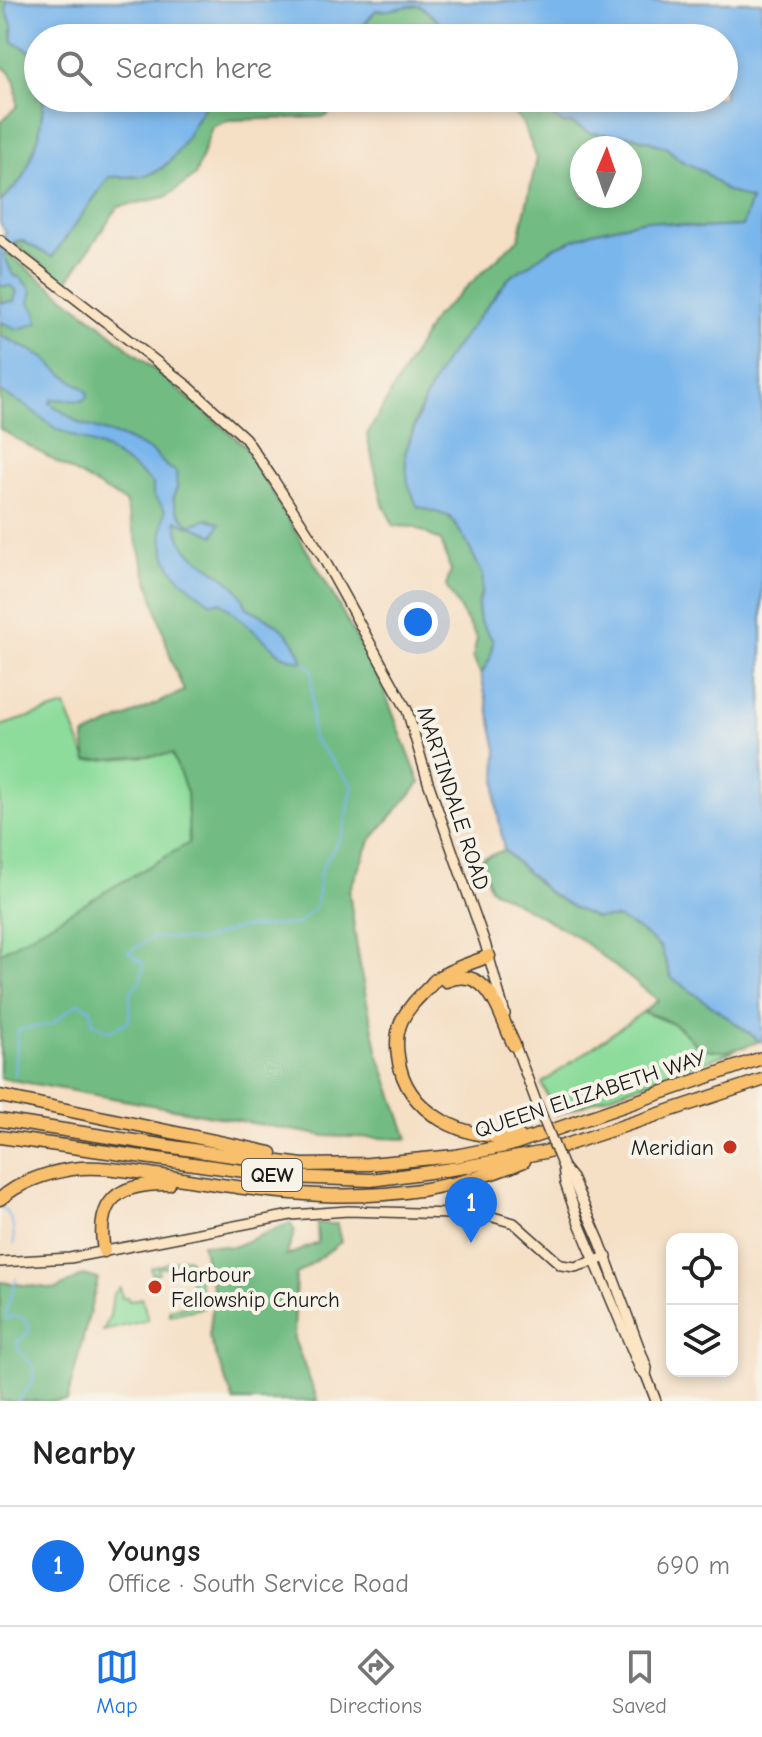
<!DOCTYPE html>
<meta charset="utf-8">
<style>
body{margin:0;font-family:"Comic Neue",sans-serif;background:#f6f6f6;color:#222}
.controls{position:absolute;right:24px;bottom:24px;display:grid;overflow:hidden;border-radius:16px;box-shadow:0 4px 12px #0003}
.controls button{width:72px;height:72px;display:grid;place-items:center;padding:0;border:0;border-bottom:2px solid #e0e0e0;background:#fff;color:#222;font:40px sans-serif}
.compass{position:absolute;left:570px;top:136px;width:72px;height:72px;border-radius:50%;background:#fff;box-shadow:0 4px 12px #0003;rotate:2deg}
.you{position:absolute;left:418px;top:622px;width:28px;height:28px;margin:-20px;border:6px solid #fff;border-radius:50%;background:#1a73e8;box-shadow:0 0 0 12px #1a73e833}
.badge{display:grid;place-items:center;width:52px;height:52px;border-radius:50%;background:#1a73e8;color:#fff;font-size:26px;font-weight:700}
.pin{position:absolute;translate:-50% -66px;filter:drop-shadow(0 2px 4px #0008)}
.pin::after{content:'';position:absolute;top:42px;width:28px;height:24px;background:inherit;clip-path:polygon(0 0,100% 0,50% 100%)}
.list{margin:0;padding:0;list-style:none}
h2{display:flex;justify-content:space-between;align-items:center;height:104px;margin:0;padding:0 32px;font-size:34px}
h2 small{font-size:26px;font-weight:400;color:#767676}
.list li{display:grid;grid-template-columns:52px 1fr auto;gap:24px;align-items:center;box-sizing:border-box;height:120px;padding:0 32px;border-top:2px solid #e0e0e0}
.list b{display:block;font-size:30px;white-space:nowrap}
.list p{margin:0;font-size:26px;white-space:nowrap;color:#767676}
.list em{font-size:26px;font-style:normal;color:#767676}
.icon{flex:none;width:44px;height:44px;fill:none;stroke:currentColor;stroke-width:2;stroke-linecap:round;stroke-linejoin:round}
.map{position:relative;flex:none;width:762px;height:1401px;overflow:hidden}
.search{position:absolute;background:#fff;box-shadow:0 4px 12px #0003;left:24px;right:24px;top:24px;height:88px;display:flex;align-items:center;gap:20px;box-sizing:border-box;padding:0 28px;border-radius:44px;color:#767676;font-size:30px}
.sheet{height:224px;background:#fff}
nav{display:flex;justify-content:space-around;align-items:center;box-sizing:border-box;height:112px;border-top:2px solid #e0e0e0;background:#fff;font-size:22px;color:#767676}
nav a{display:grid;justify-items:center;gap:4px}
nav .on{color:#1a73e8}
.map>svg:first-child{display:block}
.green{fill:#8ddc9b;stroke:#547c5c;stroke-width:2}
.forest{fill:#72bc83;stroke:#476c50;stroke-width:2;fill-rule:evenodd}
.water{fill:#79b6ec;stroke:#4a6984;stroke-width:2}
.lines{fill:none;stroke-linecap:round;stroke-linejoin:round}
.stream{stroke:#79b6ec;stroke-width:2}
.secondary-casing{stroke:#3d3935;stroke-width:12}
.highway-casing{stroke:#3d3935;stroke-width:15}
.secondary{stroke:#fce5c4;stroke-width:9}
.highway{stroke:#f8bf6c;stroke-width:12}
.secondary-bridge-casing{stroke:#3d3935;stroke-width:12;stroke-linecap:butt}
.secondary-bridge{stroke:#fce5c4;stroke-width:9}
.poi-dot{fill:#c8321e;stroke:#f7f3e8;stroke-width:3}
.labels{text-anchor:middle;stroke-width:8;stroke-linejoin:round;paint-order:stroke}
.shield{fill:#f7f3e8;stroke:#5e5c59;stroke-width:2}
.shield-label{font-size:20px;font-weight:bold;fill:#1c1c1c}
.street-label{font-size:22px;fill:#1c1c1c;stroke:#f7f3e8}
.poi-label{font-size:22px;fill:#1c1c1c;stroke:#f7f3e8;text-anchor:end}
</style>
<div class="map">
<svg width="762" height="1401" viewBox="0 0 762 1401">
<rect width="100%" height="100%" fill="#f7f3e8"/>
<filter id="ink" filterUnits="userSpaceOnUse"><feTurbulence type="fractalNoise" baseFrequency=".0125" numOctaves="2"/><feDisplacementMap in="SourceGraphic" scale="16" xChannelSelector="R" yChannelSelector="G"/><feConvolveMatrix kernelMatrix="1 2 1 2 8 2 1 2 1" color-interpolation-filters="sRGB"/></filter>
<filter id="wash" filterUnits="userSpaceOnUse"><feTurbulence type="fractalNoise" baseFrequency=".006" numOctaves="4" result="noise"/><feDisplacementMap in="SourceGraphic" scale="32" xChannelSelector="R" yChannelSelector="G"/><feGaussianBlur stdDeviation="1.8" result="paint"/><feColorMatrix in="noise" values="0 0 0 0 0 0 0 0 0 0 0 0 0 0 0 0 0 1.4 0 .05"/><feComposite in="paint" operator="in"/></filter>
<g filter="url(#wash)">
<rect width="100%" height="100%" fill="#f5dfc5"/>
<g class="green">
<polygon points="65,706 87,761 172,753 187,792 189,844 0,953 0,726"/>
<polygon points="643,1012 673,1024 689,1035 695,1044 708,1049 734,1051 555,1115 542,1083"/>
<polygon points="184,1258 189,1259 197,1273 205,1307 170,1315 169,1310 196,1303 186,1264 158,1268 159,1273 152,1274 151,1268"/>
<polygon points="120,1288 122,1298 127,1297 129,1301 142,1298 148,1320 103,1331 110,1316 113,1294"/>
</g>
<g class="forest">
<path d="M0,0H7L6,10L12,24L13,42L38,55V98H44L39,136L24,177L0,203V123L17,106C17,89 17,74 0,65Z"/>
<path d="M420,5L458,38H436L427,30L417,27L397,38H353L376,10C391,12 405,5 420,5Z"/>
<path d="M210,98H340L327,116L323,117L229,120L212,127L195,176L166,197L118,207L66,283L14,243L21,240L52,257L109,177C121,176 136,178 148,175C180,166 191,122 210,98Z"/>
<path d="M498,98H525L590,133L632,136L666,147L680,160L703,171L725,190L751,200L742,226L700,228L646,220L593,232L554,248L509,278L448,357L418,414L405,454L444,513C456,520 479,561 483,576C485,584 482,593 479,600C475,616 485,628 493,640L490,659L481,675L473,657L477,638L446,586L451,571L441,541L414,527L394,526L383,504L367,435L434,318L519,238L537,158L522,122ZM582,148H630V196H582Z"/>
<polygon points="0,248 96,321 243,444 323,577 381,683 420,783 370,841 349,891 359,964 378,1053 408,1139 325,1136 0,1078 0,953 189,843 187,792 172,754 87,761 84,736 184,691 172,662 125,502 0,429"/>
<path d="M504,850L546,891L574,908L596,918H618L641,931L661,948L672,977L760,1041C740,1049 718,1057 697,1045C689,1039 683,1029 673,1024C664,1018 653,1015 643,1012L658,1000L576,936L490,888L481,859Z"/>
<polygon points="290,1223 295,1231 286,1256 318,1243 317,1224 337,1224 341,1242 296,1275 294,1339 318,1401 234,1401 209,1337 214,1294 202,1244 233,1247"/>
<polygon points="84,1275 98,1279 67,1401 0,1401 0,1282 56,1289"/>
</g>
<g class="water">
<path d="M7,0L762,2V1042L671,977L661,948L641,931L618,918H596L574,908L547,891L504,850L496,802L497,749L481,675L490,659L493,641L480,621L478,605L482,592L483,575L467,543L451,517L417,506L408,483L405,454L424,401L444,362L509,278L554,248L593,232L646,220L700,228L742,226L751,200L725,190L703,171L680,160L666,147L632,136L590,133L572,123L564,124L525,98H724V38H458L420,5C405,5 391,12 376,10L353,38H38V55L13,42L12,24L6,10Z"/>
<path d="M44,98H210C191,122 180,166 147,175C136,178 121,176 109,177L52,257L21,240L16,241L4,255L13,275L21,278L32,291L29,303L36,312L38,323L18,329L0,322V303L14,301L17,291L11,286H0V242L6,232L0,223V203L24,177L39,136Z"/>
<path d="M0,335L44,357L56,369L87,391L88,397L82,401L52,399L50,403L79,423L122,437L153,452L166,466L176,472L177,488L173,497C175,510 181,517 191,525L208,519L220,523L214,536C202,529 189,527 176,520C179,569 237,567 246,607C273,620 295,633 303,662L283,656L221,602L211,603C172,575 155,560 165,510L153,495V484L137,470L105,449L56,429L25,405L0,392Z"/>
</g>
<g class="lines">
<g class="stream">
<polyline points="15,1074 18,1030 52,1024 78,1003 91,1009 93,1023 109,1031 129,1021 130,994 140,980 144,964 128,952 154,937 199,941 239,928 298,924 316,906 321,869 343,833 353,786 312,737 312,669 303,662"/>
<path d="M0,1206C14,1216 14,1228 14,1244"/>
<path d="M16,1279C14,1292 4,1309 6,1319L13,1316L21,1317L30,1327L26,1335L18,1341V1349L33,1366V1382L17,1401"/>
</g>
</g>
</g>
<g filter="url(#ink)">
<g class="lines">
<defs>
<g id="secondary">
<polyline points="0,240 188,386 245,438 275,482 320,552 407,710 428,782 485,943 505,1014"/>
<polyline points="513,1040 537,1104"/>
<polyline points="563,1167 565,1183 579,1223 640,1369 646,1375 656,1401"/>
<polyline points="563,1167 572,1178 600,1242 647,1368 646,1375"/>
<polyline points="0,1262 70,1258 291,1215 348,1211 486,1215 514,1223 561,1265 575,1267 607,1257"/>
</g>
<g id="highway">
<path d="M489,956C472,963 453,968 438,978C431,983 435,981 429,987C419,997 409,1006 402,1020C397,1031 396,1044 398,1056C404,1114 467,1142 519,1136"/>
<path d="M446,981C489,963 499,1015 514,1045"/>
<polyline points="0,1096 271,1153"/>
<polyline points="0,1120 218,1154 303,1165 369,1164 455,1156 510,1145 762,1058"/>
<polyline points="0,1137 287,1177 371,1180 459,1168 545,1152 762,1080"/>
<path d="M0,1199C20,1182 46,1173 72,1169C102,1165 134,1172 163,1176C216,1184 268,1193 321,1195C388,1198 462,1188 524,1161"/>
<path d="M104,1251C95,1199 119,1183 169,1184"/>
</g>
</defs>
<use href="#secondary" class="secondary-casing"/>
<use href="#highway" class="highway-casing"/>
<use href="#secondary" class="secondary"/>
<use href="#highway" class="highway"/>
<defs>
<polyline id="secondary-bridge" points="537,1104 563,1167"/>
</defs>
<use href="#secondary-bridge" class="secondary-bridge-casing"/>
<use href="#secondary-bridge" class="secondary-bridge"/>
</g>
</g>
<g class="poi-dot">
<circle cx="730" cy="1147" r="8"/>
<circle cx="155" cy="1287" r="8"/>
</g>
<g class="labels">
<rect class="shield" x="242" y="1159" width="60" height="32" rx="6"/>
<g class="shield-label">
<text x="272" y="1182">QEW</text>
</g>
<g class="street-label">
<text transform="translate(454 798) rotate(72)" y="8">MARTINDALE ROAD</text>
<text transform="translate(590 1093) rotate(-18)" y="8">QUEEN ELIZABETH WAY</text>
</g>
<g class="poi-label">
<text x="714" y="1155">Meridian</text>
<text x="171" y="1282" text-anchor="start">Harbour<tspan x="171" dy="25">Fellowship Church</tspan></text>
</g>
</g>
</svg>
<div class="controls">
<button><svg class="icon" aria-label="locate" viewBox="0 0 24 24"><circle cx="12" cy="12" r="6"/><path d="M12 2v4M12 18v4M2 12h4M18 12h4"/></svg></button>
<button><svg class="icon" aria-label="layers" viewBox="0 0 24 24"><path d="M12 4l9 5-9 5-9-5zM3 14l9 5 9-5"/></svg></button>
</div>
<svg class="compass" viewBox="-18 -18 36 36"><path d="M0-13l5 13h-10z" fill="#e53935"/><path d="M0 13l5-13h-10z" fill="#767676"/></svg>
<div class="you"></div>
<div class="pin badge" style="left:471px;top:1243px">1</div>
<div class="search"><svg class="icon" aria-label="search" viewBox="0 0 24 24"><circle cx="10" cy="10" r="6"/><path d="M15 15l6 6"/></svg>Search here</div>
</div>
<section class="sheet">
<h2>Nearby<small></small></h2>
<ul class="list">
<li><span class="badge">1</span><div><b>Youngs</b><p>Office · South Service Road</p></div><em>690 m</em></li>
</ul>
</section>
<nav>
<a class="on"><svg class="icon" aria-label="map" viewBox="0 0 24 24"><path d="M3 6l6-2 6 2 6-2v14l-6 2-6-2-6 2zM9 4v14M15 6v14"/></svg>Map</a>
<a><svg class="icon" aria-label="directions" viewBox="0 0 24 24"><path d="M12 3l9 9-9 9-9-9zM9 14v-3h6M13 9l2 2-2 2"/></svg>Directions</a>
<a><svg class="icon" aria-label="saved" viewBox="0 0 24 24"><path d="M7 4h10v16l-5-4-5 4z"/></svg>Saved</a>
</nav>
